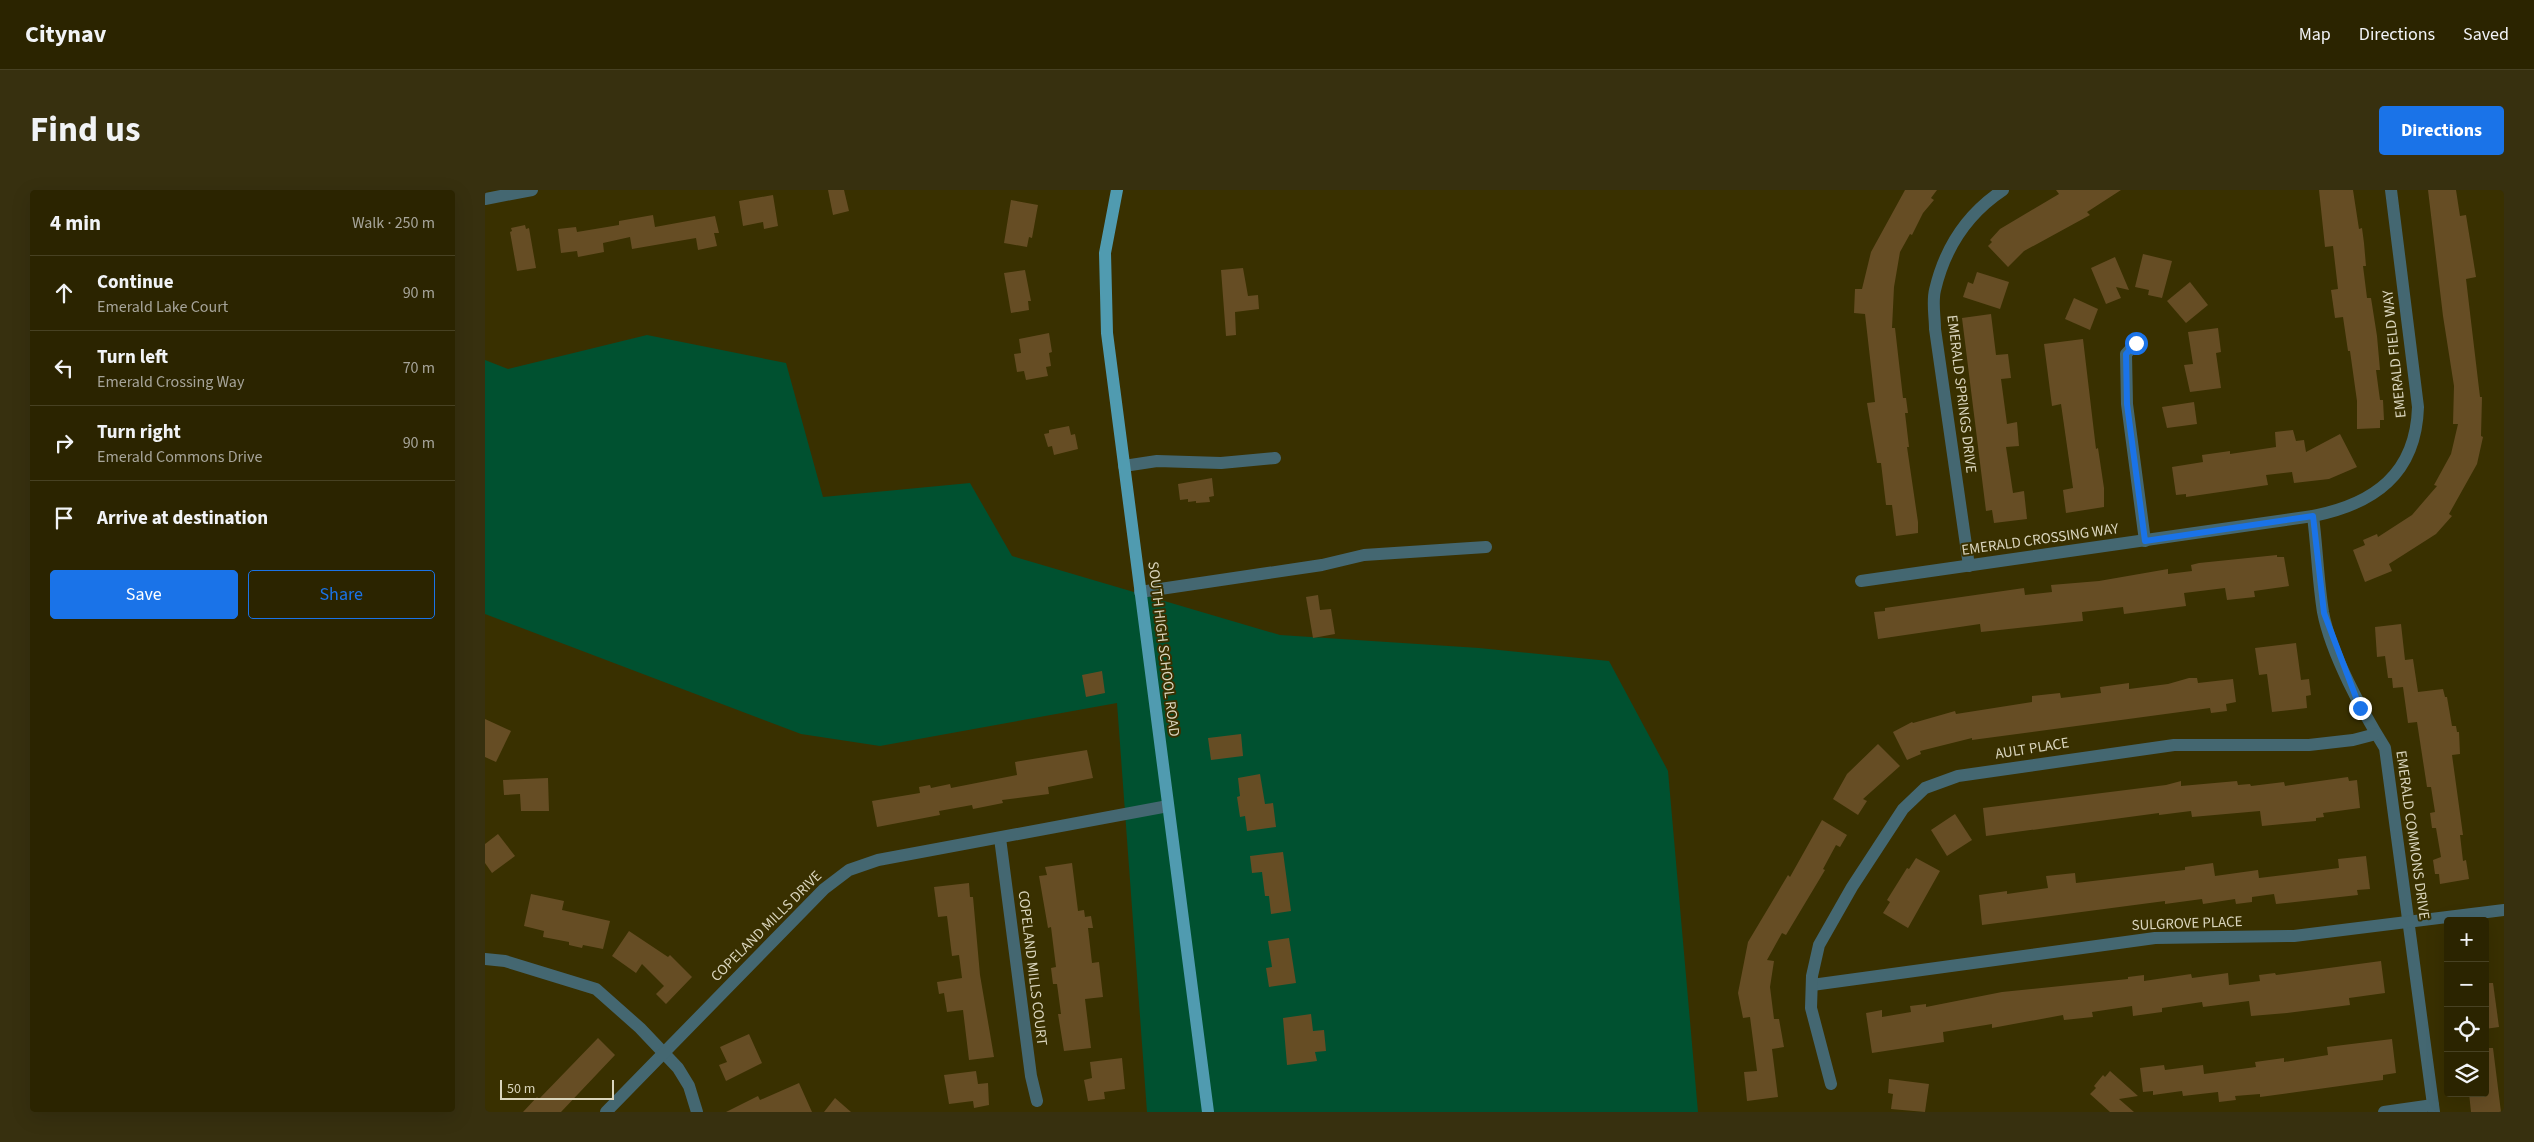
<!DOCTYPE html>
<meta charset="utf-8">
<style>
body{margin:0;font-family:"Source Sans 3",sans-serif;background:#37300f;color:#f1f3f6}
.controls{position:absolute;right:15px;bottom:15px;display:grid;overflow:hidden;border-radius:5px;box-shadow:0 5px 20px #0002}
.controls button{width:45px;height:45px;display:grid;place-items:center;padding:0;border:0;border-bottom:1px solid #474122;background:#2b2400;color:#f1f3f6;font:25px sans-serif}
.scale{position:absolute;left:15px;bottom:12px;width:114px;box-sizing:border-box;padding-left:5px;border:2px solid #dad5bd;border-top:0;font-size:14px;line-height:18px;white-space:nowrap;color:#dad5bd;-webkit-text-stroke:4px #393000;paint-order:stroke}
.stop{position:absolute;width:15px;height:15px;margin:-11px;border:4px solid #1a73e8;border-radius:50%;background:#fff}
.stop.end{background:#1a73e8;border-color:#fff;box-shadow:0 1px 5px #0008}
.list{margin:0;padding:0;list-style:none}
h2{display:flex;justify-content:space-between;align-items:center;height:65px;margin:0;padding:0 20px;font-size:21px}
h2 small{font-size:16px;font-weight:400;color:#a6a499}
.list li{display:grid;grid-template-columns:32px 1fr auto;gap:15px;align-items:center;box-sizing:border-box;height:75px;padding:0 20px;border-top:1px solid #474122}
.list b{display:block;font-size:19px;white-space:nowrap}
.list p{margin:0;font-size:16px;white-space:nowrap;color:#a6a499}
.list em{font-size:16px;font-style:normal;color:#a6a499}
.actions{display:flex;gap:10px;padding:15px 20px}
.actions a{flex:1;padding:11px 0;border:1px solid #1a73e8;border-radius:5px;text-align:center;font-size:18px;color:#1a73e8}
.actions .main{background:#1a73e8;color:#fff}
.icon{flex:none;width:28px;height:28px;fill:none;stroke:currentColor;stroke-width:2;stroke-linecap:round;stroke-linejoin:round}
.map{position:relative;flex:none;width:2019px;height:922px;overflow:hidden;border-radius:5px}
header{display:flex;align-items:center;gap:30px;box-sizing:border-box;height:70px;padding:0 25px;background:#2b2400;border-bottom:1px solid #474122}
header strong{font-size:24px}
nav{display:flex;gap:28px;margin-inline-start:auto;font-size:18px}
.intro{display:flex;align-items:center;justify-content:space-between;box-sizing:border-box;height:120px;padding:0 30px}
h1{margin:0;font-size:35px}
.button{padding:12px 22px;border-radius:5px;background:#1a73e8;color:#fff;font-size:18px;font-weight:700}
main{display:flex;gap:30px;padding:0 30px}
aside{flex:1;background:#2b2400;border-radius:5px;box-shadow:0 5px 20px #0002}
.map>svg:first-child{display:block}
.green{fill:#005130}
.building{fill:#664d24}
.lines{fill:none;stroke-linecap:round;stroke-linejoin:round}
.minor{stroke:#446771;stroke-width:12}
.major{stroke:#509bb0;stroke-width:12}
.route{stroke:#1a73e8;stroke-width:6}
.labels{text-anchor:middle;stroke-width:4;stroke-linejoin:round;paint-order:stroke}
.street-label{font-size:15px;fill:#dad5bd;stroke:#393000}
</style>
<header>
<strong>Citynav</strong>
<nav><a>Map</a><a>Directions</a><a>Saved</a></nav>
</header>
<div class="intro"><h1>Find us</h1><a class="button">Directions</a></div>
<main>
<aside>
<h2>4 min<small>Walk · 250 m</small></h2>
<ul class="list">
<li><svg class="icon" aria-label="ahead" viewBox="0 0 24 24"><path d="M12 20V5M6 11l6-6 6 6"/></svg><div><b>Continue</b><p>Emerald Lake Court</p></div><em>90 m</em></li>
<li><svg class="icon" aria-label="left" viewBox="0 0 24 24"><path d="M17 20v-9H6M10 6l-5 5 5 5"/></svg><div><b>Turn left</b><p>Emerald Crossing Way</p></div><em>70 m</em></li>
<li><svg class="icon" aria-label="right" viewBox="0 0 24 24"><path d="M7 20v-9h11M14 6l5 5-5 5"/></svg><div><b>Turn right</b><p>Emerald Commons Drive</p></div><em>90 m</em></li>
<li><svg class="icon" aria-label="arrive" viewBox="0 0 24 24"><path d="M6 21V4h12l-3 4 3 4H6"/></svg><div><b>Arrive at destination</b></div></li>
</ul>
<div class="actions"><a class="main">Save</a><a>Share</a></div>
</aside>
<div class="map">
<svg width="2019" height="922" viewBox="0 0 2019 922">
<rect width="100%" height="100%" fill="#393000"/>
<polygon class="green" points="162,145 301,173 338,307 485,293 527,366 795,445 994,458 1124,471 1183,581 1213,922 662,922 632,513 395,556 316,544 0,424 0,170 23,179"/>
<g class="building">
<polygon points="343,0 359,0 364,21 348,25"/>
<polygon points="1420,0 1452,0 1446,8 1449,10 1438,23 1427,45 1425,44 1415,62 1409,97 1407,138 1410,138 1418,208 1421,208 1423,223 1420,223 1424,257 1422,257 1433,332 1433,343 1411,346 1407,315 1401,315 1396,273 1392,273 1382,213 1390,212 1380,124 1369,123 1370,99 1377,99 1386,62"/>
<polygon points="1571,0 1636,0 1602,22 1605,25 1539,61 1523,77 1503,56 1507,52 1505,50 1515,39 1574,4"/>
<polygon points="1834,0 1868,0 1874,39 1877,38 1879,53 1881,76 1878,76 1882,108 1886,108 1892,146 1895,180 1891,180 1895,210 1898,210 1899,230 1895,230 1895,238 1872,239 1872,211 1865,161 1863,161 1858,127 1850,128 1846,100 1853,99 1848,56 1840,57"/>
<polygon points="1943,0 1971,0 1975,26 1981,25 1991,87 1981,89 1995,207 1997,207 1996,246 1998,247 1992,274 1964,324 1967,326 1951,344 1904,374 1907,381 1880,392 1868,360 1880,355 1878,350 1892,344 1893,347 1927,325 1952,296 1949,295 1966,264 1973,234 1968,234 1969,196 1958,126"/>
<polygon points="288,5 293,36 279,39 278,32 258,36 254,11"/>
<polygon points="526,10 553,15 547,48 544,47 542,57 519,53"/>
<polygon points="168,25 170,37 230,26 234,43 229,43 232,56 213,60 211,48 147,59 145,47 118,53 119,62 93,67 92,61 76,63 73,39 91,37 92,42 134,35 134,31"/>
<polygon points="40,35 41,39 44,38 51,78 32,81 25,42 27,41 26,38"/>
<polygon points="1658,64 1687,71 1677,108 1663,105 1664,100 1650,97"/>
<polygon points="1630,67 1644,100 1631,97 1636,108 1621,114 1606,78"/>
<polygon points="758,78 763,106 773,105 774,119 750,122 751,145 741,146 736,80"/>
<polygon points="540,80 546,111 543,111 544,120 526,123 519,83"/>
<polygon points="1492,82 1524,92 1515,119 1478,107 1483,92 1488,94"/>
<polygon points="1705,92 1723,115 1701,133 1682,111"/>
<polygon points="1589,108 1613,119 1605,140 1580,129"/>
<polygon points="1506,124 1511,165 1523,164 1526,188 1516,189 1522,234 1532,232 1534,256 1521,257 1528,303 1539,301 1542,329 1509,333 1507,320 1501,321 1477,128"/>
<polygon points="1733,138 1736,162 1731,163 1736,198 1705,202 1699,175 1708,174 1703,142"/>
<polygon points="564,143 567,162 564,163 566,176 561,177 563,186 541,190 539,181 532,182 529,164 536,163 534,149"/>
<polygon points="1598,149 1611,259 1613,258 1619,298 1619,317 1581,323 1578,300 1588,298 1576,214 1567,216 1559,154"/>
<polygon points="1709,212 1712,234 1682,238 1677,217"/>
<polygon points="584,236 586,245 590,244 593,259 569,265 567,256 563,257 559,244 564,243 564,240"/>
<polygon points="1808,240 1811,251 1819,250 1821,262 1855,244 1872,277 1844,289 1809,293 1807,282 1781,285 1783,295 1701,307 1701,304 1691,305 1687,277 1718,272 1717,265 1745,261 1745,264 1791,257 1790,242"/>
<polygon points="727,288 729,306 724,307 725,312 711,313 711,311 703,312 703,309 695,310 693,294"/>
<polygon points="1792,365 1792,367 1799,367 1804,396 1769,401 1770,407 1742,410 1740,398 1699,403 1701,416 1639,424 1638,417 1597,422 1598,431 1496,442 1495,434 1393,449 1389,422 1400,421 1400,418 1539,398 1540,405 1567,402 1566,395 1614,391 1683,379 1683,384 1707,381 1706,375 1714,373"/>
<polygon points="833,405 835,420 846,419 850,444 828,448 821,407"/>
<polygon points="1916,434 1920,470 1928,469 1933,502 1958,499 1960,507 1962,507 1967,536 1971,536 1972,542 1974,542 1975,564 1967,565 1978,645 1975,645 1978,671 1981,670 1984,689 1955,694 1954,684 1950,684 1948,670 1956,667 1951,638 1947,638 1945,623 1950,622 1946,597 1942,597 1932,532 1923,533 1918,497 1908,498 1907,488 1903,488 1900,466 1892,467 1890,437"/>
<polygon points="1811,453 1816,490 1824,489 1826,505 1821,506 1822,518 1787,522 1782,484 1774,485 1770,458"/>
<polygon points="617,481 620,503 601,507 597,485"/>
<polygon points="1704,488 1712,488 1713,493 1748,489 1751,512 1741,514 1742,521 1726,523 1725,518 1487,550 1487,548 1435,561 1436,564 1422,570 1408,542 1427,532 1428,533 1470,521 1471,524 1547,512 1547,506 1575,503 1576,508 1616,503 1615,497 1644,493 1644,499 1683,494"/>
<polygon points="0,529 26,541 11,572 0,567"/>
<polygon points="756,544 758,566 726,570 723,548"/>
<polygon points="1393,554 1415,576 1378,609 1382,611 1373,625 1348,609 1362,584"/>
<polygon points="602,560 608,588 563,597 564,604 517,610 518,613 488,619 487,615 454,621 455,625 392,637 387,611 435,603 434,597 445,595 446,598 465,594 466,598 532,585 530,572"/>
<polygon points="775,584 780,614 788,613 791,637 762,641 760,626 755,627 752,607 755,606 753,588"/>
<polygon points="1863,587 1864,591 1872,590 1875,618 1838,623 1839,627 1831,628 1831,631 1777,636 1775,621 1707,627 1706,621 1674,625 1674,623 1501,646 1498,618 1681,595 1696,591 1696,596 1752,591 1753,595 1765,594 1766,596 1799,592 1800,596"/>
<polygon points="63,588 64,621 36,621 35,604 19,605 18,590"/>
<polygon points="1470,624 1487,650 1462,666 1446,640"/>
<polygon points="1337,630 1362,645 1355,657 1351,655 1338,679 1340,680 1301,745 1297,743 1282,770 1289,771 1285,797 1289,829 1294,829 1299,857 1287,859 1293,907 1262,911 1259,882 1272,881 1265,827 1258,828 1253,803 1263,752 1303,685 1305,687"/>
<polygon points="13,644 30,666 7,683 0,673 0,654"/>
<polygon points="798,662 806,721 786,724 784,706 780,706 777,682 767,683 765,666"/>
<polygon points="1881,666 1885,699 1872,700 1873,705 1791,714 1789,704 1767,707 1767,712 1751,714 1750,709 1718,714 1717,709 1680,714 1680,711 1497,735 1494,705 1522,701 1522,704 1563,698 1561,686 1590,683 1591,693 1700,680 1700,677 1728,673 1730,686 1773,680 1774,688 1854,678 1853,669"/>
<polygon points="1431,668 1455,681 1423,738 1398,723 1405,712 1402,710 1422,678 1424,679"/>
<polygon points="587,673 593,721 599,720 600,727 606,726 608,738 603,738 607,773 614,772 618,807 600,809 606,858 579,861 573,824 576,824 572,794 568,794 566,778 571,777 566,737 563,738 554,686 562,685 560,677"/>
<polygon points="484,693 485,707 488,707 495,785 509,867 484,870 478,820 462,822 459,803 454,804 452,792 477,788 474,765 467,766 462,726 453,727 449,697"/>
<polygon points="46,704 79,711 77,720 125,731 118,759 98,755 97,758 84,755 84,752 58,747 59,741 39,736"/>
<polygon points="144,741 183,767 185,765 207,787 181,814 171,804 179,796 157,774 151,783 127,766"/>
<polygon points="804,748 811,793 784,797 781,778 787,777 783,751"/>
<polygon points="1896,771 1900,803 1864,808 1865,815 1802,823 1766,826 1764,811 1718,817 1717,812 1677,818 1677,822 1648,826 1647,816 1607,822 1608,827 1579,830 1578,825 1507,838 1507,834 1458,842 1459,852 1387,863 1381,823 1397,820 1397,827 1426,822 1425,816 1441,814 1441,817 1517,802 1643,789 1643,787 1659,785 1659,791 1706,784 1707,788 1743,783 1744,795 1775,791 1774,785 1790,783 1791,785"/>
<polygon points="2000,793 2008,793 2014,837 2000,839"/>
<polygon points="826,824 828,841 839,840 841,861 830,862 832,871 802,875 798,828"/>
<polygon points="264,844 277,873 241,891 234,875 242,872 235,857"/>
<polygon points="113,848 130,865 76,922 38,922 52,907 54,909"/>
<polygon points="1907,849 1911,883 1898,885 1898,890 1775,907 1775,904 1750,906 1751,910 1734,912 1733,902 1698,906 1697,901 1668,905 1668,901 1658,902 1655,878 1679,875 1680,880 1718,875 1719,884 1771,877 1770,872 1799,868 1799,872 1843,865 1842,857"/>
<polygon points="2000,858 2008,858 2016,922 1986,922 1984,903 2000,903"/>
<polygon points="637,868 640,899 619,902 620,909 603,911 599,890 607,888 605,872"/>
<polygon points="491,881 493,894 503,893 504,915 489,918 488,911 464,914 459,885"/>
<polygon points="1625,881 1653,906 1634,909 1649,922 1625,922 1605,904 1611,898 1609,896 1618,885 1620,887"/>
<polygon points="1404,889 1444,894 1440,922 1406,919 1408,904 1403,903"/>
<polygon points="314,893 327,922 241,922 273,906 275,910"/>
<polygon points="350,908 366,922 339,922"/>
</g>
<g class="lines">
<g class="minor">
<polyline points="0,9 47,0"/>
<polyline points="1651,153 1641,164 1642,214 1660,351"/>
<polyline points="639,276 672,271 736,273 790,268"/>
<path d="M1828,326C1832,358 1833,390 1838,422C1846,464 1877,521 1900,558L1949,922"/>
<path d="M1484,376L1450,139C1450,127 1447,112 1450,100C1460,57 1482,24 1518,0"/>
<path d="M1376,391L1828,326C1889,314 1931,284 1933,217L1906,0"/>
<polyline points="655,402 837,375 879,365 1001,357"/>
<polyline points="515,648 546,886 552,911"/>
<polyline points="0,769 20,771 111,799 155,838 193,878 204,896 212,922"/>
<polyline points="1327,795 1670,748 1809,746 2019,720"/>
<polyline points="1346,894 1326,818 1327,786 1334,755 1367,697 1418,619 1440,598 1473,586 1689,555 1824,555 1868,550 1891,544"/>
<polyline points="121,922 339,699 364,680 393,670 683,616"/>
<polyline points="1899,922 1948,915"/>
</g>
<polyline class="major" points="632,0 620,63 622,143 723,922"/>
</g>
<g class="lines">
<polyline class="route" points="1651,153 1641,164 1642,214 1660,351 1828,326 1839,423 1875,518"/>
</g>
<g class="labels">
<g class="street-label">
<text transform="translate(1909 164) rotate(-96)" y="5">EMERALD FIELD WAY</text>
<text transform="translate(1477 204) rotate(83)" y="5">EMERALD SPRINGS DRIVE</text>
<text transform="translate(1555 349) rotate(-8)" y="5">EMERALD CROSSING WAY</text>
<text transform="translate(679 459) rotate(83)" y="5">SOUTH HIGH SCHOOL ROAD</text>
<text transform="translate(1547 558) rotate(-9)" y="5">AULT PLACE</text>
<text transform="translate(1928 645) rotate(82)" y="5">EMERALD COMMONS DRIVE</text>
<text transform="translate(1702 733) rotate(-2)" y="5">SULGROVE PLACE</text>
<text transform="translate(281 736) rotate(-45)" y="5">COPELAND MILLS DRIVE</text>
<text transform="translate(548 778) rotate(83)" y="5">COPELAND MILLS COURT</text>
</g>
</g>
</svg>
<div class="controls">
<button>+</button>
<button>−</button>
<button><svg class="icon" aria-label="locate" viewBox="0 0 24 24"><circle cx="12" cy="12" r="6"/><path d="M12 2v4M12 18v4M2 12h4M18 12h4"/></svg></button>
<button><svg class="icon" aria-label="layers" viewBox="0 0 24 24"><path d="M12 4l9 5-9 5-9-5zM3 14l9 5 9-5"/></svg></button>
</div>
<div class="scale">50 m</div>
<div class="stop" style="left:1651px;top:153px"></div>
<div class="stop end" style="left:1875px;top:518px"></div>
</div>
</main>
